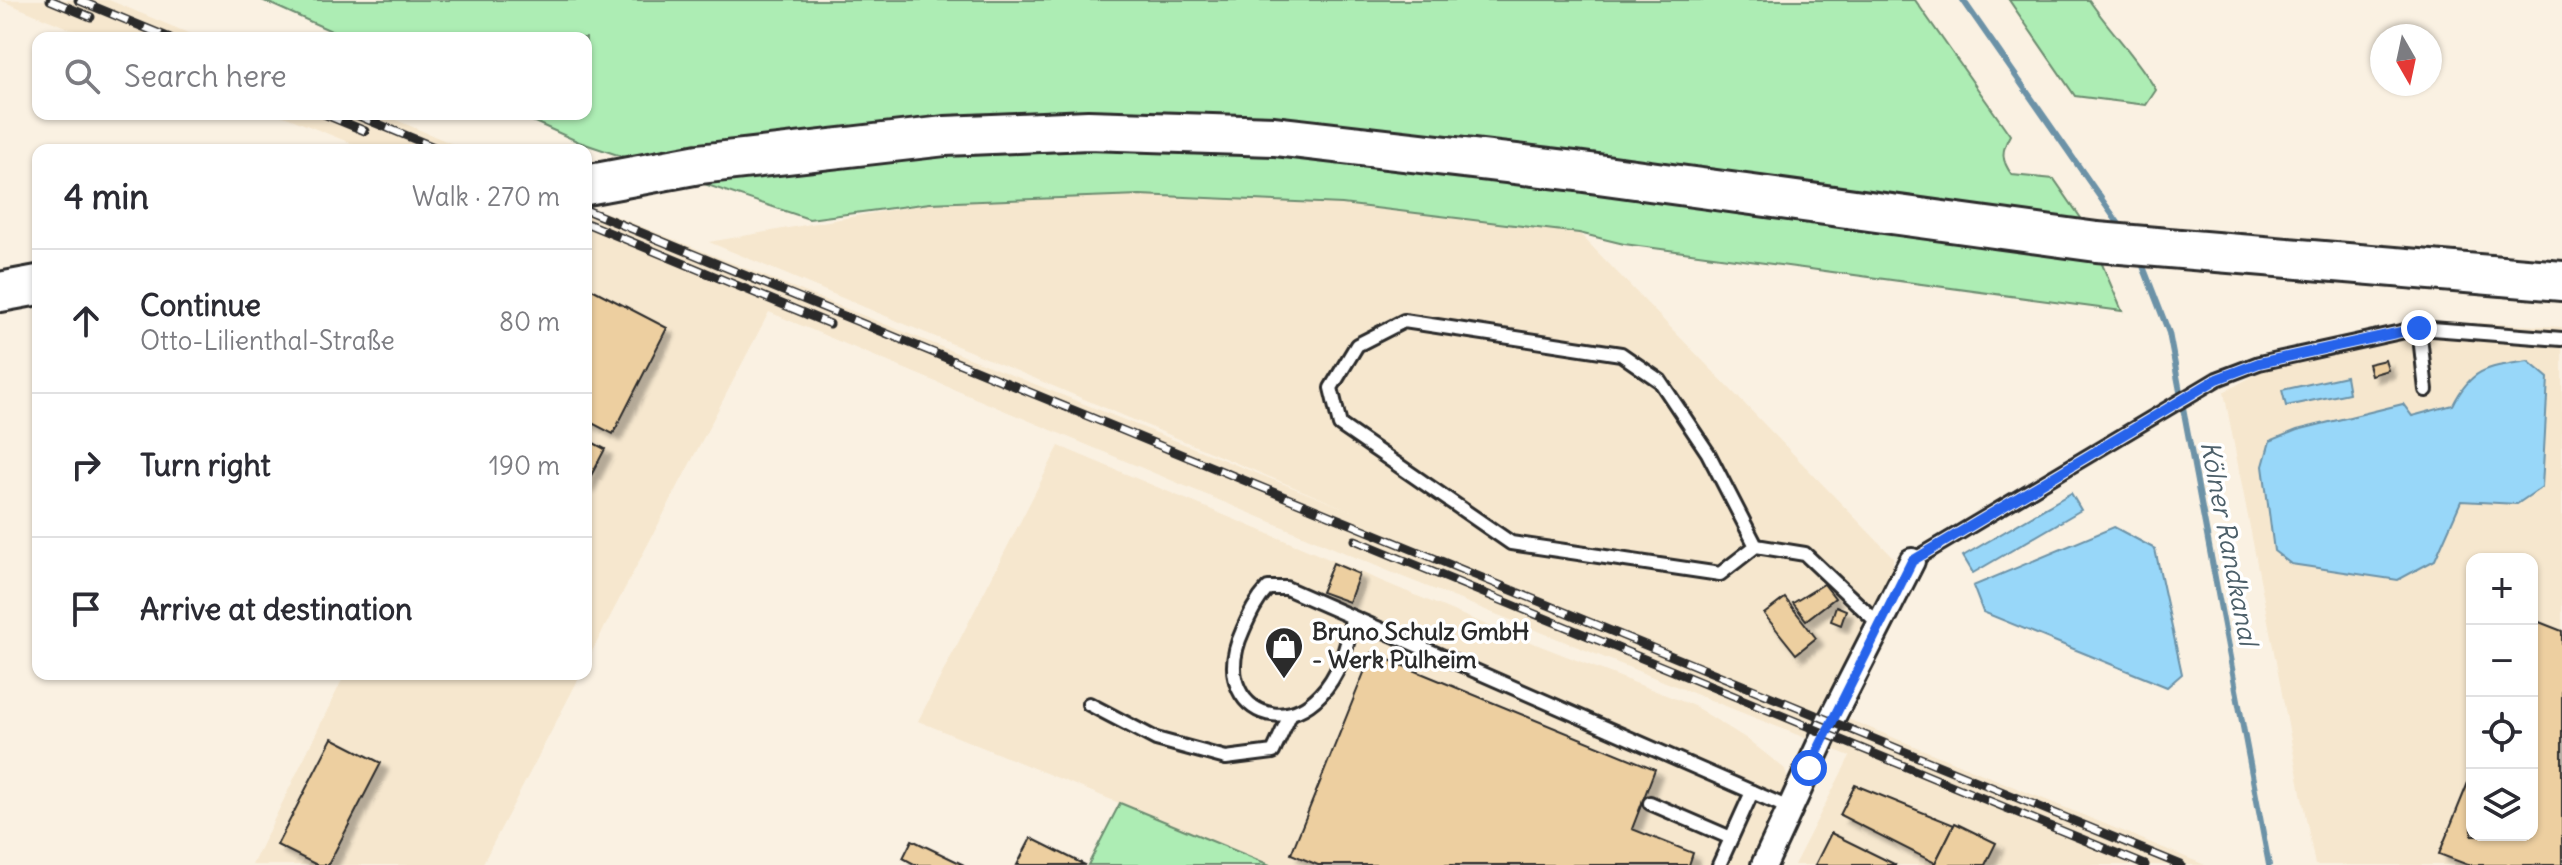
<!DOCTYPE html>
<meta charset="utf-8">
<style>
body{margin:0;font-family:Delius,sans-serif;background:#f7f7f7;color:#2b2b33}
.controls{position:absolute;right:24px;bottom:24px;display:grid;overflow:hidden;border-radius:16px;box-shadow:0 2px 6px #0004}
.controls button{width:72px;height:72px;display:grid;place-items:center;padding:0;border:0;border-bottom:2px solid #e1e1e2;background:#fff;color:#2b2b33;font:40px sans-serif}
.compass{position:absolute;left:2370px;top:24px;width:72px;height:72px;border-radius:50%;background:#fff;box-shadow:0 2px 6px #0004;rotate:171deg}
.stop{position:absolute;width:24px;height:24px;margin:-18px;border:6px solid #2563eb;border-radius:50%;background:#fff}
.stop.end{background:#2563eb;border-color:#fff;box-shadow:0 2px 8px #0008}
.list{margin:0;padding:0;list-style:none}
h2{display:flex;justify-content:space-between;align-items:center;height:104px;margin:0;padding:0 32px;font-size:34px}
h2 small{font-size:26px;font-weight:400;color:#7c7c81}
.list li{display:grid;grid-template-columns:52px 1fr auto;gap:24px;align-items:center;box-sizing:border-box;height:144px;padding:0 32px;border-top:2px solid #e1e1e2}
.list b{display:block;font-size:30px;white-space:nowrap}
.list p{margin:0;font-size:26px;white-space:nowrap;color:#7c7c81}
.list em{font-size:26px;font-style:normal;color:#7c7c81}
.icon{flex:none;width:44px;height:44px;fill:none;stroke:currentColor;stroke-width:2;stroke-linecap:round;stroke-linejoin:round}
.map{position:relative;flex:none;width:2562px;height:865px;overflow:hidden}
.search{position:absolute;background:#fff;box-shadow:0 2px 6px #0004;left:32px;top:32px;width:560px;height:88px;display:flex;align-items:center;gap:20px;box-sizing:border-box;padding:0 28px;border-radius:16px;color:#7c7c81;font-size:30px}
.panel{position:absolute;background:#fff;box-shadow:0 2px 6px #0004;left:32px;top:144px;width:560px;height:536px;border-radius:16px}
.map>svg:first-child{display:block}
.built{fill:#f6e7ce;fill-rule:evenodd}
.green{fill:#adedb4;stroke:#6c8c70;stroke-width:2}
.water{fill:#98d7f9;stroke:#6c92a7;stroke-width:2}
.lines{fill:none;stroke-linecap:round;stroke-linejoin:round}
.stream{stroke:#6c92a7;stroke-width:6}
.building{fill:#edcfa0;stroke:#2b2b2b;stroke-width:2;filter:url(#shadow)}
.lane-casing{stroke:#2b2b2b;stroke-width:18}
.street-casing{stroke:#2b2b2b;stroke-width:30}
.primary-casing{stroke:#2b2b2b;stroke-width:44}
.lane{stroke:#fff;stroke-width:12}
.street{stroke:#fff;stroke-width:24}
.primary{stroke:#fff;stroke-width:38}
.rail-casing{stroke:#2b2b2b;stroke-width:9}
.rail{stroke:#fff;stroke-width:6;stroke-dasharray:18;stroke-linecap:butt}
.route{stroke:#2563eb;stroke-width:10}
.labels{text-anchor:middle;stroke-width:7;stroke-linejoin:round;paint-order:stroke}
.poi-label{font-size:24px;font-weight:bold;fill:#2b2b2b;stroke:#fff;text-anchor:start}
.water-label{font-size:26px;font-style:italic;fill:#4c5f69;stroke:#fff}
</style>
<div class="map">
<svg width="2562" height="865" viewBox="0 0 2562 865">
<defs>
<filter id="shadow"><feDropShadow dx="7" dy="7" stdDeviation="2" flood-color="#0004"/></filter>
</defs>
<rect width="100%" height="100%" fill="#faf1e2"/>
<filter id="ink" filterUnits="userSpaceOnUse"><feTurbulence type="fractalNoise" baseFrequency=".0125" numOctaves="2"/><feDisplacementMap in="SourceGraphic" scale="16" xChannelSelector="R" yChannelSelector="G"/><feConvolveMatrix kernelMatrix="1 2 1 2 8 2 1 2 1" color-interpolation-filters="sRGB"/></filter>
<g filter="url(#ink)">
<g class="built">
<polygon points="0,0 109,0 200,38 92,38"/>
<polygon points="279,114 382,114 467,150 368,150"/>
<polygon points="1140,195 1342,204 1579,233 1893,557 1892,588 1826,710 2205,865 1794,865 1850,756 1398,575 769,312 586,663 586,214 605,212 1351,511 709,242 930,203"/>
<path d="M2479,323L2562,327V865H2315L2224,392L2262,371ZM2472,559H2532V835H2472Z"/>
<polygon points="1059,446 1484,624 1694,706 1747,739 1785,769 1788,781 1750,865 1271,865 918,721"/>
<polygon points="345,674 581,674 482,865 252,865"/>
</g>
<g class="green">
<path d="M262,0H1915L2010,135C2001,151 2001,160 2012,175L2054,179L2085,224L2122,311L1624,244L1579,233L1342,204L1140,195L930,203L809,219L579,142L517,114H586V38H347Z"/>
<path d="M2009,0H2089C2111,32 2137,57 2156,90L2146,105L2075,96Z"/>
<polygon points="1120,803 1270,865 1088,865"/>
</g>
<g class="water">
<path d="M2528,361L2548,378L2542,487L2517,504L2461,501L2435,560L2398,580L2291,564L2274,551L2263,466L2270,441L2297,430L2403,404L2412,416L2453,405C2472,367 2489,367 2528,361Z"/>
<polygon points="2346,376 2349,393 2286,406 2282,390"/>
<polygon points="2071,493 2081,510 1973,573 1963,556"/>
<polygon points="2114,527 2155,549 2182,674 2167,687 1983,612 1973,586"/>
</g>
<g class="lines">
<g class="stream">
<polyline points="1963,0 2123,230"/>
<polyline points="2141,261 2169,333 2269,865"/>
</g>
</g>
<g class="building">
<polygon points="586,286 667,328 613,434 586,420"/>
<polygon points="2385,360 2388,370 2371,375 2368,364"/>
<polygon points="586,439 605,449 586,485"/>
<polygon points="1333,563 1359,574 1349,602 1321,592"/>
<polygon points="1824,584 1835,598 1806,620 1793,603"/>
<polygon points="1785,598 1816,638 1796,654 1764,614"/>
<polygon points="1836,606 1846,610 1841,625 1831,621"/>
<polygon points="2534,620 2562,631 2562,865 2468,865 2439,854 2472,773 2472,835 2532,835"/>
<polygon points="1372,653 1655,769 1632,829 1693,853 1689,865 1318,865 1291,854"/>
<polygon points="332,738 381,763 328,865 317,865 277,845"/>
<polygon points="1855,785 1954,825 1935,863 1840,815"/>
<polygon points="1955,823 1996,843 1985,865 1934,865"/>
<polygon points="1831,833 1896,865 1815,865"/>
<polygon points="1031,838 1085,865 1017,865"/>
<polygon points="912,840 964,865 916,865 903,858"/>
</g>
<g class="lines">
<defs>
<g id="lane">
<polyline points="2419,328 2426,390"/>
<polyline points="1756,546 1720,574 1511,543 1340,425 1331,388 1357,345 1404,321 1621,354 1660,381 1708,453 1756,546 1805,554 1879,624"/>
<polyline points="1912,561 2217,379 2259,363 2419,328 2562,339"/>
<path d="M1352,618C1332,763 1199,726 1243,630C1250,614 1256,601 1268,588H1286L1791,809"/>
<polyline points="1089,704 1156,739 1226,758 1273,752 1290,715"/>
<polyline points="1650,803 1731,838"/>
<polyline points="1719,865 1752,792"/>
</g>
<polyline id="street" points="1764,865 1830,722 1912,561"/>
<g id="primary">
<polyline points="586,185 699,164 945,136 1088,130 1274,136 1576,171 2097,242 2562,281"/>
<polyline points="0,292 38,285"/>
</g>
</defs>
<use href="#lane" class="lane-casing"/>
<use href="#street" class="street-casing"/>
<use href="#primary" class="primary-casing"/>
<use href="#lane" class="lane"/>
<use href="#street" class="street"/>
<use href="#primary" class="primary"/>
<defs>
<g id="rail">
<polyline points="50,0 91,17"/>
<polyline points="78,0 170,38"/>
<polyline points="324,114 365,131"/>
<polyline points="354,114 441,150"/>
<polyline points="586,210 2181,865"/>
<polyline points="586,223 830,324"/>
<polyline points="1355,540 2145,865"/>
</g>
</defs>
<use href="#rail" class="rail-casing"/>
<use href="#rail" class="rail"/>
</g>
</g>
<g class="lines" filter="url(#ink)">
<polyline class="route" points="1809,768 1912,561 2217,379 2259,363 2419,328"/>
</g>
<defs>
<symbol id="shop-pin" viewBox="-11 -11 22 30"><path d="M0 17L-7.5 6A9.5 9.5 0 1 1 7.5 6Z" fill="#2b2b2b" stroke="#fff"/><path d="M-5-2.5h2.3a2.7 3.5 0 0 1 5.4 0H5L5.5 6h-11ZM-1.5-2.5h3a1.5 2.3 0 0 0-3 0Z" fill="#fff"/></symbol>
</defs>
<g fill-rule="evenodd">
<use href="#shop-pin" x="1262" y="624" width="44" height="60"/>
</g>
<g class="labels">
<g class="poi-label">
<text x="1312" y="640">Bruno Schulz GmbH<tspan x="1312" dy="28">- Werk Pulheim</tspan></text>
</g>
<g class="water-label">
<text transform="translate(2229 543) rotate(79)" y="9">Kölner Randkanal</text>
</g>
</g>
</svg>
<div class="controls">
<button>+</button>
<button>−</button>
<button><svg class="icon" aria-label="locate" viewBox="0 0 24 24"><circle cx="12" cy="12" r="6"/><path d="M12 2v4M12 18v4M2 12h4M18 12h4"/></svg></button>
<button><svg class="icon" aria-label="layers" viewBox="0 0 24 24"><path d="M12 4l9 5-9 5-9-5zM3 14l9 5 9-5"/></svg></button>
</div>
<svg class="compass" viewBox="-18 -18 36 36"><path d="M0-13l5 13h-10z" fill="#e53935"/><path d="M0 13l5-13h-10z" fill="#7c7c81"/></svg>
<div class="stop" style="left:1809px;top:768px"></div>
<div class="stop end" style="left:2419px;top:328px"></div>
<div class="search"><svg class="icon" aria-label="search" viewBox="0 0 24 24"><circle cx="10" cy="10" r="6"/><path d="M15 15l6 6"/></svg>Search here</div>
<section class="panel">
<h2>4 min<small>Walk · 270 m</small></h2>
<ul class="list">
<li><svg class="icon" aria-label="ahead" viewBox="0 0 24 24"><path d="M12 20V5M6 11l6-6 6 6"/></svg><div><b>Continue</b><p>Otto-Lilienthal-Straße</p></div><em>80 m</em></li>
<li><svg class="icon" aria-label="right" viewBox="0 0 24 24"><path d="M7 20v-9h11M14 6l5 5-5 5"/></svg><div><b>Turn right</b></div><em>190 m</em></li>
<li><svg class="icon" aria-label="arrive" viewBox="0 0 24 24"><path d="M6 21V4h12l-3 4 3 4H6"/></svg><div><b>Arrive at destination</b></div></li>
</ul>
</section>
</div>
